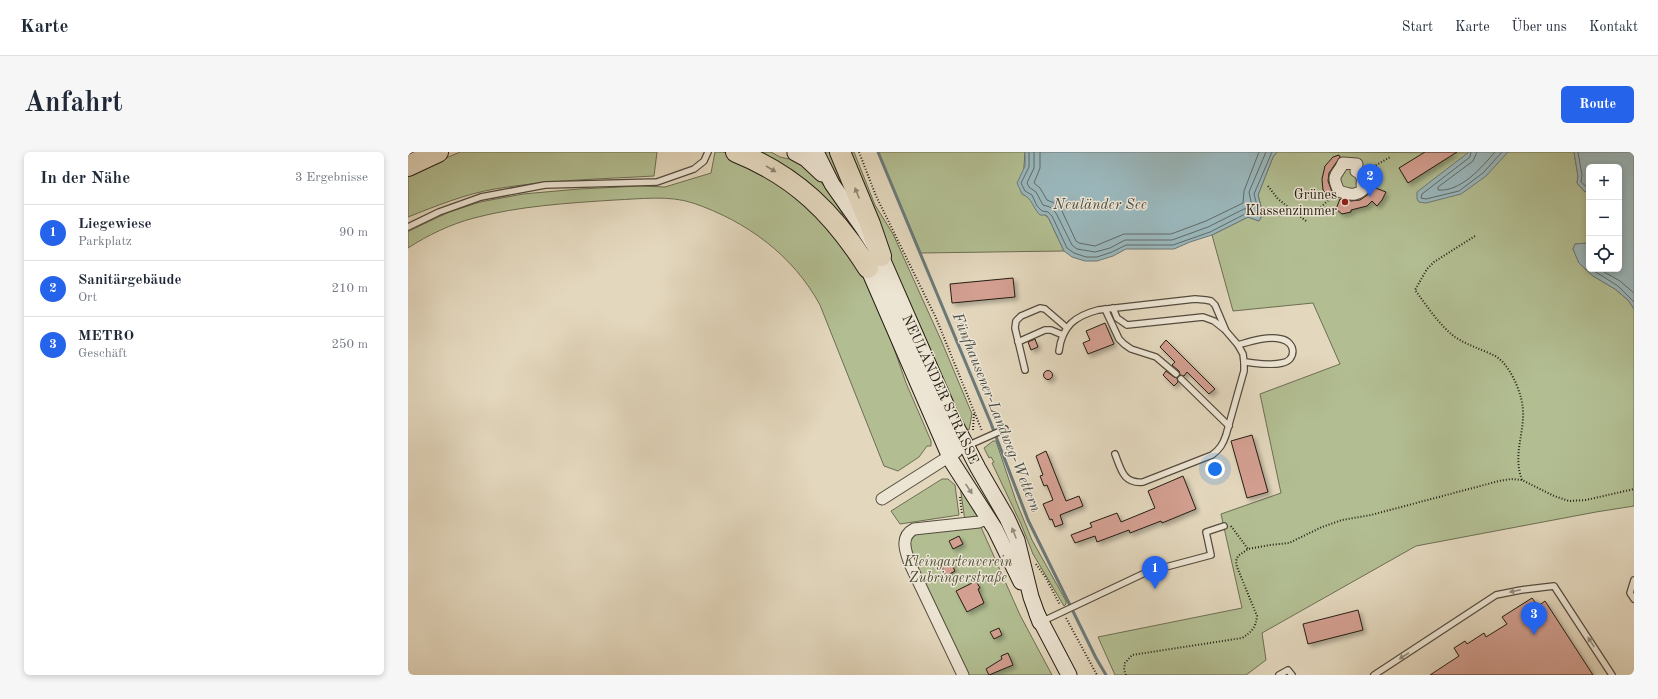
<!DOCTYPE html>
<html lang="de">
<meta charset="utf-8">
<style>
body{margin:0;font-family:"Old Standard TT",serif;background:#f6f6f7;color:#1f2937}
.controls{position:absolute;right:12px;top:12px;display:grid;overflow:hidden;border-radius:6px;box-shadow:0 2px 6px #0003}
.controls button{width:36px;height:36px;display:grid;place-items:center;padding:0;border:0;border-bottom:1px solid #e0e1e3;background:#fff;color:#1f2937;font:20px sans-serif}
.you{position:absolute;left:807px;top:317px;width:14px;height:14px;margin:-10px;border:3px solid #fff;border-radius:50%;background:#1a73e8;box-shadow:0 0 0 6px #1a73e833}
.badge{display:grid;place-items:center;width:26px;height:26px;border-radius:50%;background:#2563eb;color:#fff;font-size:13px;font-weight:700}
.pin{position:absolute;translate:-50% -33px;filter:drop-shadow(0 1px 2px #0008)}
.pin::after{content:'';position:absolute;top:21px;width:14px;height:12px;background:inherit;clip-path:polygon(0 0,100% 0,50% 100%)}
.list{margin:0;padding:0;list-style:none}
h2{display:flex;justify-content:space-between;align-items:center;height:52px;margin:0;padding:0 16px;font-size:17px}
h2 small{font-size:13px;font-weight:400;color:#747a83}
.list li{display:grid;grid-template-columns:26px 1fr auto;gap:12px;align-items:center;box-sizing:border-box;height:56px;padding:0 16px;border-top:1px solid #e0e1e3}
.list b{display:block;font-size:15px;white-space:nowrap}
.list p{margin:0;font-size:13px;white-space:nowrap;color:#747a83}
.list em{font-size:13px;font-style:normal;color:#747a83}
.icon{flex:none;width:22px;height:22px;fill:none;stroke:currentColor;stroke-width:2;stroke-linecap:round;stroke-linejoin:round}
.map{position:relative;flex:none;width:1226px;height:523px;overflow:hidden;border-radius:6px}
header{display:flex;align-items:center;gap:24px;box-sizing:border-box;height:56px;padding:0 20px;background:#fff;border-bottom:1px solid #e0e1e3}
header strong{font-size:19px}
nav{display:flex;gap:22px;margin-inline-start:auto;font-size:14px}
.intro{display:flex;align-items:center;justify-content:space-between;box-sizing:border-box;height:96px;padding:0 24px}
h1{margin:0;font-size:28px}
.button{padding:10px 18px;border-radius:6px;background:#2563eb;color:#fff;font-size:14px;font-weight:700}
main{display:flex;gap:24px;padding:0 24px}
aside{flex:1;background:#fff;border-radius:6px;box-shadow:0 2px 6px #0003}
.map>svg:first-child{display:block}
.green{fill:#b2be92;stroke:#6c6e53}
.water{fill:#9ab7bc;stroke:#6b7979}
.lines{fill:none;stroke-linecap:round;stroke-linejoin:round}
.shore{stroke:#606a68;stroke-width:1}
.stream{stroke:#6b7979;stroke-width:3}
.building{fill:#d39f91;stroke:#251d14;filter:url(#shadow)}
.lane-casing{stroke:#544c3e;stroke-width:8}
.street-casing{stroke:#544c3e;stroke-width:13}
.secondary-casing{stroke:#251d14;stroke-width:17}
.highway-casing{stroke:#251d14;stroke-width:22}
.path{stroke:#251d14;stroke-width:2;stroke-dasharray:1 2;stroke-linecap:butt}
.lane{stroke:#ede5d4;stroke-width:5.5}
.street{stroke:#ede5d4;stroke-width:11}
.secondary{stroke:#ede5d4;stroke-width:15}
.highway{stroke:#e3d7bd;stroke-width:20}
.oneway{fill:#8e8371}
.oneway2{fill:#938b7e}
.poi-dot{fill:#8f2418;stroke:#ede5d4;stroke-width:1.5}
.labels{text-anchor:middle;stroke-width:3;stroke-linejoin:round;paint-order:stroke}
.poi-label{font-size:14px;fill:#251d14;stroke:#ede5d4;text-anchor:end}
.street-label{font-size:14px;fill:#251d14;stroke:#ede5d4}
.park-label{font-size:14px;font-style:italic;fill:#4f4d3a;stroke:#ede5d4}
.water-label{font-size:15px;font-style:italic;fill:#484b46;stroke:#ede5d4}
</style>
<header>
<strong>Karte</strong>
<nav><a>Start</a><a>Karte</a><a>Über uns</a><a>Kontakt</a></nav>
</header>
<div class="intro"><h1>Anfahrt</h1><a class="button">Route</a></div>
<main>
<aside>
<h2>In der Nähe<small>3 Ergebnisse</small></h2>
<ul class="list">
<li><span class="badge">1</span><div><b>Liegewiese</b><p>Parkplatz</p></div><em>90 m</em></li>
<li><span class="badge">2</span><div><b>Sanitärgebäude</b><p>Ort</p></div><em>210 m</em></li>
<li><span class="badge">3</span><div><b>METRO</b><p>Geschäft</p></div><em>250 m</em></li>
</ul>
</aside>
<div class="map">
<svg width="1226" height="523" viewBox="0 0 1226 523">
<defs>
<filter id="shadow"><feDropShadow dx="3" dy="3" stdDeviation="2" flood-color="#0004"/></filter>
</defs>
<rect width="100%" height="100%" fill="#e3d7bd"/>
<filter id="stains"><feTurbulence type="fractalNoise" baseFrequency=".005" numOctaves="4"/><feColorMatrix values="0 0 0 0 .2 0 0 0 0 .09 0 0 0 0 .02 0 0 0 .5 -.17"/></filter>
<radialGradient id="worn" r=".72"><stop offset=".6" stop-color="#630" stop-opacity="0"/><stop offset="1" stop-color="#630" stop-opacity=".3"/></radialGradient>
<g class="green">
<path d="M52,0H249L246,24C193,27 140,28 87,37C57,42 28,54 0,65V24L15,16Z"/>
<path d="M307,0H315L328,4L370,26L446,104L482,185L498,231L523,289V294H519L511,305L490,319L476,314L412,153C385,103 338,69 285,51C261,43 232,47 207,48C160,51 111,54 66,66C43,72 20,83 0,96V80L3,78L41,60L72,50L115,42L171,37L233,34L257,35L303,21Z"/>
<polygon points="339,0 363,0 372,5 390,9 406,21 416,34 432,57 440,75"/>
<polygon points="412,0 428,0 444,51"/>
<polygon points="436,0 446,0 467,53 485,82 533,188 564,262 561,278 553,273"/>
<polygon points="470,0 617,0 614,42 621,45 625,51 641,67 656,99 513,101"/>
<polygon points="869,0 1098,1 1100,0 1166,0 1170,24 1169,31 1176,39 1181,41 1181,91 1167,92 1165,97 1171,111 1185,124 1207,137 1220,148 1226,157 1226,354 1188,360 1008,394 854,481 858,508 838,523 707,523 690,485 834,456 813,362 873,341 852,242 932,212 905,151 825,159 804,83 840,65 851,69 855,62 850,43 865,5"/>
<polygon points="585,289 588,289 608,349 624,388 658,449 658,452 656,454 625,402 613,372 584,311 586,310 583,305 581,306 576,296"/>
<polygon points="534,327 540,327 547,333 551,363 492,372 483,359"/>
<polygon points="552,334 572,365 557,369"/>
<polygon points="572,373 612,463 644,523 559,523 504,408 501,386 505,381"/>
</g>
<g class="water">
<path d="M617,0H869L865,5L850,43L855,62L851,69L840,65L804,83L782,90L766,97H718L705,104L689,109H677L664,105L656,99L641,67L638,63H632C624,55 625,47 614,42L609,31L617,14Z"/>
<polygon points="1061,0 1100,0 1078,24 1053,42 1018,51 1011,50 1009,47 1009,40"/>
<polygon points="1166,0 1226,0 1226,157 1220,148 1207,137 1185,124 1171,111 1165,97 1167,92 1181,91 1181,117 1211,117 1211,15 1181,15 1181,41 1176,39 1169,31 1170,24"/>
</g>
<g class="lines">
<g class="shore">
<polyline points="621,0 621,15 613,31 617,39 624,43 629,54 634,59 640,60 644,64 659,96 666,101 678,105 689,105 704,100 718,93 765,93 802,80 839,61 850,64 851,61 846,42 864,0"/>
<polyline points="626,0 626,16 619,31 621,35 628,40 635,53 642,55 648,61 664,93 669,97 687,100 702,96 717,88 764,88 800,75 836,57 843,56 844,54 841,40 858,0"/>
<polyline points="632,0 632,16 626,31 632,36 639,48 646,51 653,57 668,89 671,91 687,94 716,82 763,82 798,69 835,51 836,39 851,0"/>
<polyline points="1063,0 1062,5 1014,42 1013,46 1018,47 1051,39 1075,21 1094,0"/>
<path d="M1069,0L1065,9L1030,35V38C1053,40 1074,15 1087,0"/>
<polyline points="1170,0 1174,23 1173,30 1181,37"/>
<polyline points="1183,117 1210,134 1226,150"/>
<polyline points="1191,117 1212,129 1226,141"/>
</g>
<polyline class="stream" points="470,0 582,269 620,368 688,506 698,523"/>
</g>
<g class="building">
<polygon points="1017,0 1049,0 1000,31 991,16"/>
<polygon points="931,3 932,5 921,21 920,29 924,40 919,43 915,38 914,27 917,14 925,5"/>
<polygon points="965,35 978,40 974,48 969,54 964,49 959,54 943,58 943,60 934,62 928,57 932,47 943,49 952,48 961,42"/>
<polygon points="605,126 607,145 544,151 542,132"/>
<polygon points="697,171 706,192 680,202 675,191 682,188 678,179"/>
<polygon points="627,187 630,195 623,198 620,190"/>
<polygon points="758,188 807,237 801,242 779,220 776,224 772,223 771,219 764,213 767,210 752,195"/>
<circle cx="640" cy="223" r="4.5"/>
<polygon points="758,219 766,225 769,226 770,230 766,234 755,223"/>
<polygon points="844,283 860,340 839,346 823,289"/>
<polygon points="638,299 658,349 671,344 675,354 652,363 655,372 647,375 644,367 642,368 635,352 645,348 639,333 636,334 632,324 635,323 628,304"/>
<polygon points="775,324 788,357 754,371 753,369 722,381 721,378 689,390 687,384 667,391 663,383 684,375 682,371 709,361 713,370 747,356 740,339"/>
<polygon points="551,384 555,392 545,397 541,389"/>
<polygon points="542,409 547,419 538,424 533,413"/>
<polygon points="568,429 572,436 570,437 576,451 559,460 548,439"/>
<polygon points="1124,446 1130,454 1137,449 1185,523 1022,523 1051,504 1046,496 1057,489 1059,492 1076,481 1078,485 1099,472 1094,465"/>
<polygon points="950,458 955,478 900,492 895,472"/>
<polygon points="591,476 594,483 586,487 582,480"/>
<polygon points="600,501 605,513 581,523 578,517 594,507 593,504"/>
</g>
<g class="lines">
<defs>
<g id="lane">
<polyline points="0,75 31,60 73,45 137,33 249,30 286,17 296,9 300,0"/>
<polyline points="705,156 709,166 719,173 795,165 806,169 816,177"/>
<polyline points="697,157 711,187 716,192 723,197 748,205 768,222"/>
<polyline points="610,190 637,178 643,178 655,183"/>
<path d="M830,193C844,189 859,184 873,187C888,190 889,208 874,211C862,214 848,211 836,210"/>
<path d="M651,199C654,174 667,164 690,158L787,147L798,148L803,149L807,153L818,179L830,193L835,202L836,210V219L818,283C815,292 812,297 804,303L735,330C715,332 713,317 707,302"/>
<polyline points="617,218 607,176 608,169 613,164 632,156 637,157 659,176"/>
<polyline points="773,227 821,274"/>
<polyline points="559,294 597,277"/>
<polyline points="1226,428 1222,441 1226,447"/>
<polyline points="635,469 739,420 803,403 798,380 816,374"/>
<polyline points="871,523 880,518 884,523"/>
<polyline points="966,523 1088,443 1113,438 1146,434 1204,523"/>
</g>
<g id="street">
<path d="M935,11L949,12L948,19C954,22 955,26 954,33H959C951,44 944,44 931,39C922,21 930,24 935,11Z"/>
<polyline points="464,104 549,299"/>
<polyline points="474,347 548,300"/>
<path d="M555,523L502,412C498,400 491,385 506,377L571,370L581,366"/>
</g>
<g id="secondary">
<polyline points="408,0 424,32 455,76 473,104 544,266 570,316 599,366 609,388 623,445 632,470"/>
<polyline points="387,1 398,7 414,22"/>
<polyline points="456,107 544,310 587,377 613,430"/>
<polyline points="629,462 661,523"/>
</g>
<g id="highway">
<path d="M328,0C388,24 426,62 460,116"/>
<polyline points="432,0 462,72 473,104"/>
<polyline points="0,14 30,0"/>
</g>
</defs>
<use href="#lane" class="lane-casing"/>
<use href="#street" class="street-casing"/>
<use href="#secondary" class="secondary-casing"/>
<use href="#highway" class="highway-casing"/>
<g class="path">
<polyline points="451,0 468,44 528,166 574,279"/>
<polyline points="960,18 982,5"/>
<polyline points="860,34 870,47 898,69"/>
<polyline points="906,61 923,46"/>
<path d="M1067,84L1026,110L1019,117L1007,138C1019,154 1031,173 1047,185C1059,193 1070,196 1083,202C1099,208 1109,231 1113,246C1121,274 1103,299 1114,328"/>
<polyline points="565,278 566,261"/>
<polyline points="552,345 554,362"/>
<polyline points="823,374 840,397"/>
<polyline points="628,412 638,426 652,453"/>
<polyline points="658,466 689,523"/>
<path d="M718,523L716,518L717,511L724,503L834,486C844,480 848,475 849,464L829,415L828,409L830,404L840,397L862,393L881,391L914,375L934,368L963,363L1091,329L1103,327L1114,328L1146,344L1161,349L1178,348L1226,337"/>
</g>
<use href="#lane" class="lane"/>
<use href="#street" class="street"/>
<use href="#secondary" class="secondary"/>
<use href="#highway" class="highway"/>
</g>
<defs><path id="oneway-solid" d="M-6-.8H1V-3.2L6.5 0L1 3.2V.8H-6Z"/></defs>
<g class="oneway">
<use href="#oneway-solid" transform="translate(363 17) rotate(31)"/>
<use href="#oneway-solid" transform="translate(449 41) rotate(-112)"/>
</g>
<g class="oneway2">
<use href="#oneway-solid" transform="translate(561 337) rotate(56)"/>
<use href="#oneway-solid" transform="translate(606 381) rotate(-112)"/>
<use href="#oneway-solid" transform="translate(1107 439) rotate(168)"/>
<use href="#oneway-solid" transform="translate(1183 490) rotate(-123)"/>
<use href="#oneway-solid" transform="translate(996 504) rotate(147)"/>
</g>
<circle class="poi-dot" cx="937" cy="50" r="4"/>
<g class="labels">
<g class="poi-label">
<text x="929" y="47">Grünes<tspan x="929" dy="16">Klassenzimmer</tspan></text>
</g>
<g class="street-label">
<text transform="translate(533 237) rotate(65)" y="5">NEULÄNDER STRASSE</text>
</g>
<g class="park-label">
<text x="550" y="414">Kleingartenverein<tspan x="550" dy="16">Zubringerstraße</tspan></text>
</g>
<g class="water-label">
<text x="692" y="57">Neuländer See</text>
<text transform="translate(589 260) rotate(68)" y="5">Fünfhausener-Landweg-Wettern</text>
</g>
</g>
<rect width="100%" height="100%" filter="url(#stains)"/>
<rect width="100%" height="100%" fill="url(#worn)"/>
</svg>
<div class="controls">
<button>+</button>
<button>−</button>
<button><svg class="icon" aria-label="locate" viewBox="0 0 24 24"><circle cx="12" cy="12" r="6"/><path d="M12 2v4M12 18v4M2 12h4M18 12h4"/></svg></button>
</div>
<div class="you"></div>
<div class="pin badge" style="left:747px;top:437px">1</div>
<div class="pin badge" style="left:962px;top:45px">2</div>
<div class="pin badge" style="left:1126px;top:483px">3</div>
</div>
</main>
